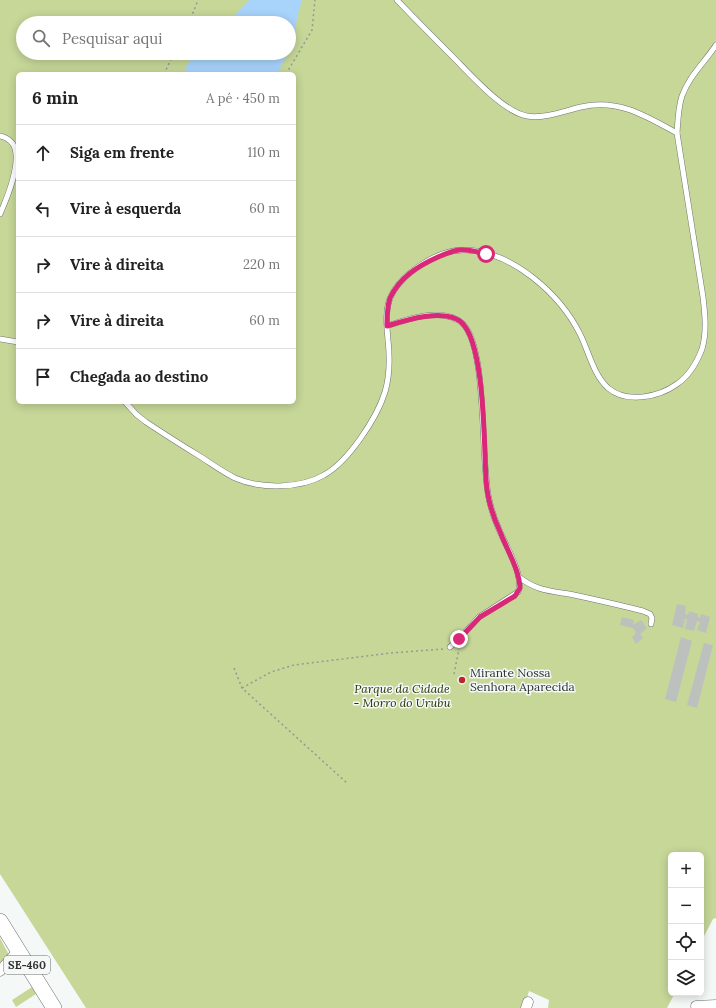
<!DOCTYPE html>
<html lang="pt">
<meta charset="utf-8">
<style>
body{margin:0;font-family:Lora,serif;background:#f6f6f6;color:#222}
.controls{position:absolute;right:12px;bottom:12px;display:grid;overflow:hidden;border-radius:6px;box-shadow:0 2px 10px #0003}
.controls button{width:36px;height:36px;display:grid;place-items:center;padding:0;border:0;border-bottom:1px solid #e0e0e0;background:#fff;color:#222;font:20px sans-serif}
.stop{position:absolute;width:12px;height:12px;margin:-9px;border:3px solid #db2777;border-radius:50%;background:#fff}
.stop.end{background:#db2777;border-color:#fff;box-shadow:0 1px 4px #0008}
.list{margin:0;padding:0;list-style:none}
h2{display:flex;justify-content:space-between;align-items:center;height:52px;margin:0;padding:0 16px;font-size:17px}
h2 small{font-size:13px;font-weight:400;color:#767676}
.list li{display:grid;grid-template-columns:26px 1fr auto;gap:12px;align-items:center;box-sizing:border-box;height:56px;padding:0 16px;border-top:1px solid #e0e0e0}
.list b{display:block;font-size:15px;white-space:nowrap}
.list em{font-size:13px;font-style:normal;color:#767676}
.icon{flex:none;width:22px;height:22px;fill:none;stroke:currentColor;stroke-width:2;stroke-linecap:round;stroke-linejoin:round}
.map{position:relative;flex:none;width:716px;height:1008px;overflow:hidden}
.search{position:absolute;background:#fff;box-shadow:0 2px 10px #0003;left:16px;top:16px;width:280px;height:44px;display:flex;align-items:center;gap:10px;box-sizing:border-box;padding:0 14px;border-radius:22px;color:#767676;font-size:15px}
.panel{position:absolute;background:#fff;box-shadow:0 2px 10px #0003;left:16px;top:72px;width:280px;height:332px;border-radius:6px}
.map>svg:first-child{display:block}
.green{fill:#c6d798;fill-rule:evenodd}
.water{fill:#a8d3fb}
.building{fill:#bdc1be}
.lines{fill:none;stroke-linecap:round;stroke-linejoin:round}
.service-casing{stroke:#6f7473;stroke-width:6}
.minor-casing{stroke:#6f7473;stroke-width:11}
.primary-casing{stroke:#6f7473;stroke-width:16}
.path{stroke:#959898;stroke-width:1.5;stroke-dasharray:2 3;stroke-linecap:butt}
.service{stroke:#fff;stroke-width:5}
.minor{stroke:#fff;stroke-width:10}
.primary{stroke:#fff;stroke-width:15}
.route{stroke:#db2777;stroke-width:5}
.poi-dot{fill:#b8282a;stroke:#f4f9f8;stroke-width:1.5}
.labels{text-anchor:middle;stroke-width:3;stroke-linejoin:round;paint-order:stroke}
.shield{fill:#f4f9f8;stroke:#6b6e6d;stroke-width:1}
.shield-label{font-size:11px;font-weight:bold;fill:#303232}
.poi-label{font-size:12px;fill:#303232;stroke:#f4f9f8;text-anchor:start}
.park-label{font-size:12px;font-style:italic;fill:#293200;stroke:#f4f9f8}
</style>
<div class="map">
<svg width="716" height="1008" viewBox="0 0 716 1008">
<rect width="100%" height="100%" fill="#f4f9f8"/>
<g class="green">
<path d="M0,0H716V918L713,919L701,942V855H671V993H675L667,1008H548L549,1000L529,991L524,1008H86L0,874ZM23,23H289V53H23ZM18,74H294V402H18Z"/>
<polygon points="0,938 9,955 0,964"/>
<polygon points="32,987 36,994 16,1007 12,1000"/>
</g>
<g class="water">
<polygon points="249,0 302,0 298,14 292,45 289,51 289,23 227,23"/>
<polygon points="196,53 288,53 277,74 184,74 187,65"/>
</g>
<g class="building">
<polygon points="677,604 686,606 685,614 688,615 689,611 698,614 698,617 700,618 701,614 710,617 706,633 697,630 700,622 697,621 694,631 685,629 687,619 685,619 683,628 672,625"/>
<polygon points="622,617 634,620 633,625 641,620 647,628 640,634 643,638 636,644 632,637 636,633 633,628 620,625"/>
<polygon points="681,637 692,641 676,702 665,699"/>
<polygon points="704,643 713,645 697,708 687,705"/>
</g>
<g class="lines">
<defs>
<g id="service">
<path d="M677,133C678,121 678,108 682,96C689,76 705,62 716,45"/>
<path d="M0,136C5,137 10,140 13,144C23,161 7,198 0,214"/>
<path d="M387,326C407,319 445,306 463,324C488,349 480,460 489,499C491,508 494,518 498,527C504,543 525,576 518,592L479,617L459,639L450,647"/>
<polyline points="0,339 18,342"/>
<path d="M125,402L137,415L146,422C164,434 183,446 201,457C212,464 223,472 235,478C260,489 300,489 324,475C348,462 377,418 385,392C390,375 390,358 388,340C387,327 385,314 389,301C398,275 438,249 465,250C512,251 560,294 580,334C589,352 593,374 608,388C627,404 659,397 677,384C689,376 697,362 702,349C707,332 705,314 703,297L677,133C646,116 618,98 581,107C564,111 544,119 527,116C503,112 469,73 452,56C433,37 415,19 397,0"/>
<path d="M519,577C536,591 553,591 574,595C597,600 620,605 643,611L650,614L652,618L651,624"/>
</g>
<g id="minor">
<polyline points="0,971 18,951"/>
<polyline points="696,1006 716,1005"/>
<polyline points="526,1008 528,1002"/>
</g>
<polyline id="primary" points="0,921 54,1008"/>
</defs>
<use href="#service" class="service-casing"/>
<use href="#minor" class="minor-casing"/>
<use href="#primary" class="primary-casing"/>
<g class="path">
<polyline points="189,23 198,0"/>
<polyline points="164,74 174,53"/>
<polyline points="286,74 312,30 315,0"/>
<polyline points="234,668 242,688 347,783"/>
<polyline points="454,674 459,649"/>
<polyline points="242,688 271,672 294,665 391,653 444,649"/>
</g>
<use href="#service" class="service"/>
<use href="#minor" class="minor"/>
<use href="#primary" class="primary"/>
</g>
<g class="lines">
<path class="route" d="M459,639L480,617L515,596L520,588C519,569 508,552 501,534C493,517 487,498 486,479C484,446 485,342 461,322C444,308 406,320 387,326C387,317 387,307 390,298C400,277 418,266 438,257C445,254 452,251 459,250C468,249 477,252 486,254"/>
</g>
<circle class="poi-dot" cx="462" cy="680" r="4"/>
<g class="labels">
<rect class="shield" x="4" y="956" width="46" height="18" rx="3"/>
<g class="shield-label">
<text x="27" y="969">SE-460</text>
</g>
<g class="poi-label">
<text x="470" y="677">Mirante Nossa<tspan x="470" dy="14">Senhora Aparecida</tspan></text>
</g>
<g class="park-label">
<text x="402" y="693">Parque da Cidade<tspan x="402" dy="14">- Morro do Urubu</tspan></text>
</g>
</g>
</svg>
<div class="controls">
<button>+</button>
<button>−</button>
<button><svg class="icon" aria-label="locate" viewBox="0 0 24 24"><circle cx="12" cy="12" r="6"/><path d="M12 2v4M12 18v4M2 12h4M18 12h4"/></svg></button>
<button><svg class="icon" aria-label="layers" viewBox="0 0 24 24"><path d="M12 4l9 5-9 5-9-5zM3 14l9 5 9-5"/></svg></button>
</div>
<div class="stop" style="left:486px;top:254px"></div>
<div class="stop end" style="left:459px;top:639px"></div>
<div class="search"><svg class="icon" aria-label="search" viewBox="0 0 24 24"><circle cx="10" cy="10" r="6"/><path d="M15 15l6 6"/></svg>Pesquisar aqui</div>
<section class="panel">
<h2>6 min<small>A pé · 450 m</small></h2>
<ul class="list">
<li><svg class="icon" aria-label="ahead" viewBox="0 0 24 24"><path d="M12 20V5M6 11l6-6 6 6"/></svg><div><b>Siga em frente</b></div><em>110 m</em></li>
<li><svg class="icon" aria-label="left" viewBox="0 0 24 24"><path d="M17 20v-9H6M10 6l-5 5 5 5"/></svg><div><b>Vire à esquerda</b></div><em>60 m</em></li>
<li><svg class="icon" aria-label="right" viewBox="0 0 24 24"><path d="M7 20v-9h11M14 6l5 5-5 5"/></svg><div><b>Vire à direita</b></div><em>220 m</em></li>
<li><svg class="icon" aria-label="right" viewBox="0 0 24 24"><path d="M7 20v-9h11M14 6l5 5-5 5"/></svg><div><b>Vire à direita</b></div><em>60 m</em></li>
<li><svg class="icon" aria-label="arrive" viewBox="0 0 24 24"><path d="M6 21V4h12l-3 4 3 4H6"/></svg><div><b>Chegada ao destino</b></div></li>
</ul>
</section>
</div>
